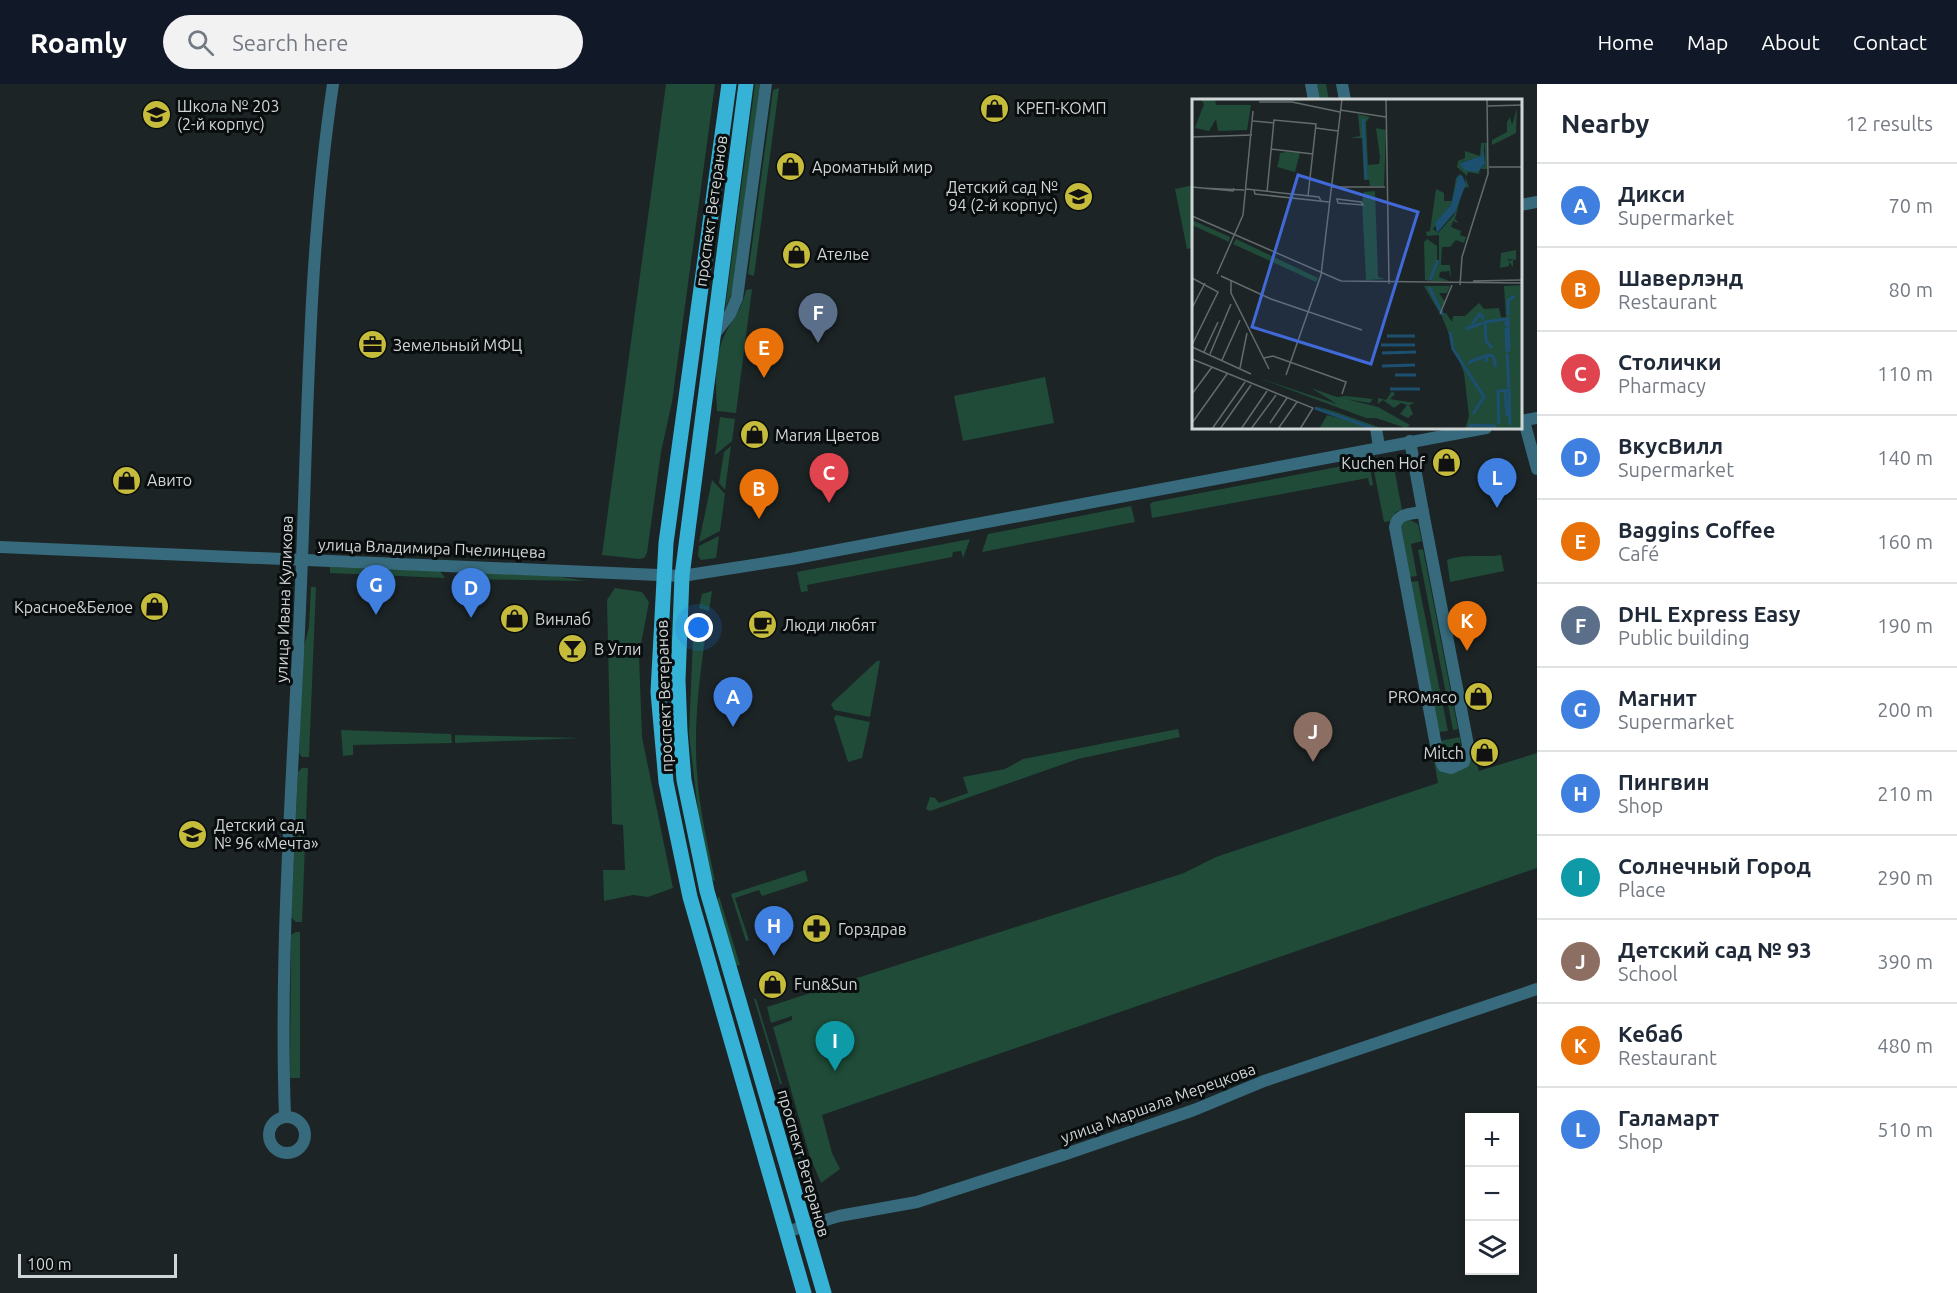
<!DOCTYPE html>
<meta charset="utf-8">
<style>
body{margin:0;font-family:Ubuntu,sans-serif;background:#f2f2f3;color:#1f2937}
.controls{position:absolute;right:18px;bottom:18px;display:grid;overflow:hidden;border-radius:0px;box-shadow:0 3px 9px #0003}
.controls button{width:54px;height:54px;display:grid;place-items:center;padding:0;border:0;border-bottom:2px solid #e0e1e3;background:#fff;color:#1f2937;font:30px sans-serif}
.scale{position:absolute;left:18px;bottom:15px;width:159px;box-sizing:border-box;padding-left:6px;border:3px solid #d0d5d6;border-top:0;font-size:16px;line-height:21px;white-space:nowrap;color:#d0d5d6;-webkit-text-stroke:4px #090d0d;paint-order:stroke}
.you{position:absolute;left:699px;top:544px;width:21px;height:21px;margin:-15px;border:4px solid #fff;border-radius:50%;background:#1a73e8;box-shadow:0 0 0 9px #1a73e833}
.badge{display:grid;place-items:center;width:39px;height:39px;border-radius:50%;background:#111827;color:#fff;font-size:20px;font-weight:700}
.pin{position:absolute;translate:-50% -50px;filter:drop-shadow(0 2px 3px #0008)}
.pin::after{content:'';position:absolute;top:32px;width:21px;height:18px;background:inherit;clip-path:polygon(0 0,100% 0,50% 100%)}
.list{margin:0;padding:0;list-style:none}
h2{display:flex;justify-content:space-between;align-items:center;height:78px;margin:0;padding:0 24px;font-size:26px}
h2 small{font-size:20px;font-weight:400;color:#747a83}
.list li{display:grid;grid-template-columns:39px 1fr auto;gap:18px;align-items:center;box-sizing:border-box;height:84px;padding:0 24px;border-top:2px solid #e0e1e3}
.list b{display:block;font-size:22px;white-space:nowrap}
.list p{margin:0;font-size:20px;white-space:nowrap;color:#747a83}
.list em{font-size:20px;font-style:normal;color:#747a83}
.icon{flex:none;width:33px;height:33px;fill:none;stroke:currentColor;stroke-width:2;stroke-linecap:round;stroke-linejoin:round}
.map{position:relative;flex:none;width:1537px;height:1209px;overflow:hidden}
header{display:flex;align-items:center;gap:36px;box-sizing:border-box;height:84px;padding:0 30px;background:#111827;color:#fff}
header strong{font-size:28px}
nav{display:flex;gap:33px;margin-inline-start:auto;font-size:21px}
.search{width:420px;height:54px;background:#f2f2f3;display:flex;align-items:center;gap:15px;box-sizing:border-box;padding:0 21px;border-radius:33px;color:#747a83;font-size:22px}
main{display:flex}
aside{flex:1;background:#fff}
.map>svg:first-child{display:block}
.green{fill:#1f4b38}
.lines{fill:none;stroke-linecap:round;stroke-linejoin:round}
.minor{stroke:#366a7c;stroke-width:12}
.major{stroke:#37b2d7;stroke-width:15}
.labels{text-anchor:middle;stroke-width:6;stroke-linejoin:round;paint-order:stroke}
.poi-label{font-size:16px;fill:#d0d5d6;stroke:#090d0d;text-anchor:start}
.street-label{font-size:16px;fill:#d0d5d6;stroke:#090d0d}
.inset-river{fill:none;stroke:#1d4f71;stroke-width:3}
.inset-road{fill:none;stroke:#646b6c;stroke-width:1.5}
.view{fill:#4169d8;fill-opacity:0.15;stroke:#4169d8;stroke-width:3}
.inset-edge{fill:none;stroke:#d0d5d6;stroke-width:3}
</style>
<header>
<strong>Roamly</strong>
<div class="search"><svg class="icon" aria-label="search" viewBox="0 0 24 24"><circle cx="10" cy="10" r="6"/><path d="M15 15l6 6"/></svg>Search here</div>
<nav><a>Home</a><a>Map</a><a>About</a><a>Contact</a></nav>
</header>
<main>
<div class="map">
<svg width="1537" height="1209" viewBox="0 0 1537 1209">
<rect width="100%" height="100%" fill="#1c2425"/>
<g class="green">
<polygon points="666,0 715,0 672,318 661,368 647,469 644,474 639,475 602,471"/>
<polygon points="755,0 760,0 733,207 725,225"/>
<polygon points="1317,0 1326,0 1329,16 1320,16"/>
<polygon points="779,4 754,192 748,190 773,6"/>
<polygon points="1193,101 1193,164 1187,165 1175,105"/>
<path d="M752,205L736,329L717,327C716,304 714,278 722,257C729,238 741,229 746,206Z"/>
<polygon points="1045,293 1054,339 963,357 954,312"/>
<polygon points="720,333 735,335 732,357 715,371"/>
<polygon points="731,362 725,406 719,399 724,368"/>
<polygon points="1369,377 1373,401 1370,402 1368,394 1152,434 1150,420 1153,418"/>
<polygon points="1394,383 1402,426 1396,428 1391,437 1384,438 1374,387"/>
<polygon points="712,396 725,410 720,447 699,458"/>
<polygon points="1131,422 1135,438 982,468 988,450"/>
<polygon points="1410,436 1418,440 1422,457 1411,460 1417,492 1409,493 1400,442 1401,439"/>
<polygon points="719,452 716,474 701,476 698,472 699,462"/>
<polygon points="970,455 963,474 961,467 953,468 952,473 807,501 808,507 801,508 797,488"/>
<polygon points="1423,465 1458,645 1453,646 1418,466"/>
<path d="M1501,471L1504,487L1450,498L1447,476C1464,469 1483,474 1501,471Z"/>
<polygon points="330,483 440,487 445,494 330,489"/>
<polygon points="460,487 555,492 586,497 456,495"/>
<polygon points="1418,497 1448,647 1439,648 1410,498"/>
<polygon points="311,503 316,503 309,673 302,673 299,669 303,567 309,543"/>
<polygon points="615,504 642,508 649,518 639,570 642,653 673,804 648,813 633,811 604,817 603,786 625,786 623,741 612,740 607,516"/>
<polygon points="712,507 709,527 699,524 702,510"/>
<path d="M694,530L708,533C701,584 693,636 697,688C699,725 708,761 715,797L711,795L698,727L689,650Z"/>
<polygon points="877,577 880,577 870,633 834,626 831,620"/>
<polygon points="836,631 870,638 862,674 848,678 834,634"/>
<polygon points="1178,645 1180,653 1078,675 930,727 926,725 930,713 935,714 939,719 968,709 963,693 1005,685 1023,675"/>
<polygon points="341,646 451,650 452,659 353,661 353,671 343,672"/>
<polygon points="455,651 582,654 455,659"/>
<polygon points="1460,653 1461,672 1448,677 1440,657"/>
<polygon points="1472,666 1479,687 1537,669 1537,784 822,1031 832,1069 840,1085 821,1099 810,1073 773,943 792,936 792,932 771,939 767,923 1184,789 1216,773 1438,699 1434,677 1442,686 1457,688 1469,680"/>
<polygon points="302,684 308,684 302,838 296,838 291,833 298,688"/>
<polygon points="805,786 808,797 762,812 759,806 735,814 749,856 746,857 731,810"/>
<polygon points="719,812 740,881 735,882 717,818"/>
<polygon points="296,848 300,848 300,994 290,994 291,851"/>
<polygon points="754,915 756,915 782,1000 780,1000"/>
<polygon points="787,1025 789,1025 815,1099 803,1093"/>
</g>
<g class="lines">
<g class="minor">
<polyline points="1311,0 1314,16"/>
<polyline points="1342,0 1345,16"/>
<polyline points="1520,121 1537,118"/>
<polyline points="713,252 730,230 737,214 766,0"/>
<polyline points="1520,337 1537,334"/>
<polyline points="1524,337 1537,385"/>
<polyline points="1376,344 1379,363"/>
<polyline points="1410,357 1423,428"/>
<path d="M1423,428L1468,661L1464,678L1451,684L1443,682L1437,667L1395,443C1397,429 1411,430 1423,428Z"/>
<polyline points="0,463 682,492 791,475 1486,344"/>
<circle cx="287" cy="1051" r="18"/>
<path d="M285,1033C279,863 293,693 300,524C308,349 307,174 333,0"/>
<polyline points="786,1148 839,1132 917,1118 1063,1071 1194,1026 1264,997 1537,905"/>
</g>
<g class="major">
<polyline points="729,0 666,459 658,608 666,698 690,813 804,1209"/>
<polyline points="746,0 682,492 678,596 680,647 684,696 707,807 824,1209"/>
</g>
</g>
<defs>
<symbol id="shop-disc" viewBox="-11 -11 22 22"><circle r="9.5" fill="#c6bc3c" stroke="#090d0d"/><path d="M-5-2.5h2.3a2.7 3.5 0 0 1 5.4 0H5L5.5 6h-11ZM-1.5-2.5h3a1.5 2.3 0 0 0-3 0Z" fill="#111"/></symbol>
<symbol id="school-disc" viewBox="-11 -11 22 22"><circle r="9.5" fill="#c6bc3c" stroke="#090d0d"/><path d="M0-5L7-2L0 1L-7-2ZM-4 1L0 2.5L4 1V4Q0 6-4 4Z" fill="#111"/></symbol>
<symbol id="office-disc" viewBox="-11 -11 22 22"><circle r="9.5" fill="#c6bc3c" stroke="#090d0d"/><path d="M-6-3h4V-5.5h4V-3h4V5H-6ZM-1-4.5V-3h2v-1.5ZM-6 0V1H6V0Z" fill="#111"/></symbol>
<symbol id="cafe-disc" viewBox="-11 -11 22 22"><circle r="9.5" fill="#c6bc3c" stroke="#090d0d"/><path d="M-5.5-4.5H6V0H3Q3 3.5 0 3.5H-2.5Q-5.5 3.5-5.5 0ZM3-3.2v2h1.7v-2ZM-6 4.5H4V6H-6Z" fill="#111"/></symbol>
<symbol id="bar-disc" viewBox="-11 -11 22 22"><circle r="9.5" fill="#c6bc3c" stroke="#090d0d"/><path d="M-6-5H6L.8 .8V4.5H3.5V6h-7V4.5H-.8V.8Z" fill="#111"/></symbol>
<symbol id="pharmacy-disc" viewBox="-11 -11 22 22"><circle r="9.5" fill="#c6bc3c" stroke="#090d0d"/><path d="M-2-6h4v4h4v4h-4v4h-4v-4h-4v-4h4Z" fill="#111"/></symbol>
</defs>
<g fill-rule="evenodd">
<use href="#shop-disc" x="978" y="8" width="33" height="33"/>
<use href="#school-disc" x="140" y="14" width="33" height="33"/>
<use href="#shop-disc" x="774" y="66" width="33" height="33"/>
<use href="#school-disc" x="1062" y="96" width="33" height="33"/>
<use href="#shop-disc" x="780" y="154" width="33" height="33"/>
<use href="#office-disc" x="356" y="244" width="33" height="33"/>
<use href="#shop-disc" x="738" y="334" width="33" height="33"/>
<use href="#shop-disc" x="1430" y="362" width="33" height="33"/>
<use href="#shop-disc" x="110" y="380" width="33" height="33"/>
<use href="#shop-disc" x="138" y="506" width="33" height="33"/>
<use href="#shop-disc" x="498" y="518" width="33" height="33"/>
<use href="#cafe-disc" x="746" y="524" width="33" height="33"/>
<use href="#bar-disc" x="556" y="548" width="33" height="33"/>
<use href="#shop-disc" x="1462" y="596" width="33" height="33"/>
<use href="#shop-disc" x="1468" y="652" width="33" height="33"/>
<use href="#school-disc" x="176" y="734" width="33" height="33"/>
<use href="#pharmacy-disc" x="800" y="828" width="33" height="33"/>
<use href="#shop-disc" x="756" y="884" width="33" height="33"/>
</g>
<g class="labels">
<g class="poi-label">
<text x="177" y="28">Школа № 203<tspan x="177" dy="18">(2-й корпус)</tspan></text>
<text x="1016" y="30">КРЕП-КОМП</text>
<text x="812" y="89">Ароматный мир</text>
<text x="1058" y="109" text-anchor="end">Детский сад №<tspan x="1058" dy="18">94 (2-й корпус)</tspan></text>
<text x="817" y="176">Ателье</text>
<text x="393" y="267">Земельный МФЦ</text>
<text x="775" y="357">Магия Цветов</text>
<text x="1425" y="385" text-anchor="end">Kuchen Hof</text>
<text x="147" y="402">Авито</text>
<text x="133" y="529" text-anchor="end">Красное&amp;Белое</text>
<text x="535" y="541">Винлаб</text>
<text x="783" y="547">Люди любят</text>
<text x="594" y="571">В Угли</text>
<text x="1457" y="619" text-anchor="end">PROмясо</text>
<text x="1464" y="675" text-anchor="end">Mitch</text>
<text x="214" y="747">Детский сад<tspan x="214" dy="18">№ 96 «Мечта»</tspan></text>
<text x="838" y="851">Горздрав</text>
<text x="794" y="906">Fun&amp;Sun</text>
</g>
<g class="street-label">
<text transform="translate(711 127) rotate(-82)" y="6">проспект Ветеранов</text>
<text transform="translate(432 464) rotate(2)" y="6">улица Владимира Пчелинцева</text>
<text transform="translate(284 515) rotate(-88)" y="6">улица Ивана Куликова</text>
<text transform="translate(664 612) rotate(-92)" y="6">проспект Ветеранов</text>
<text transform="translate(1158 1019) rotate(-20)" y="6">улица Маршала Мерецкова</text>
<text transform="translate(804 1079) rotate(74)" y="6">проспект Ветеранов</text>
</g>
</g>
<g transform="translate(1192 15)">
<rect width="330" height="330" fill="#1c2425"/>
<path d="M9,0H23L24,6H59L55,31L26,32L24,20L17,32L3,29L12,5ZM325,9L324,34L300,46V41L315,33V23L318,18L320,26ZM166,15L178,18L174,23L176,66L187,65L188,58L184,29L194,31L192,87H178L177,81H172L170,39H158L168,37ZM289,44H295L296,70H288L287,75L276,73L275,77L265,68L266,62L273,59V52L288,57ZM293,44V66L285,71H272L269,63L290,58ZM94,53L108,54L103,73L85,68L87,61L92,62L87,61L88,54ZM269,74L259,106L241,130L246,134L262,116L269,92L274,85L273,77L277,88L271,89L263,120L267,124L261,122L259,128L269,132L268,136L274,138L272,144L264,141L258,148H250L249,166H258L259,179L257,172L248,173L247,178L257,182H239L240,174L238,182L233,181L232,143L235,140L245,147V167L247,162V136L235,137L234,133L238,132L244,90L252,94V102H260L264,79ZM183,92L186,178L193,180L174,181L170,103L172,93ZM0,121L38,138L37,143L0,126ZM44,140L126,179L124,183L41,145ZM324,151V161L316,160V162L321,161V168L317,163V167L308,169L309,154ZM330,186V330H273L277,317L272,274L249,215L254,214L260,223L261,217H273L287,204L292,210L307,209L309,218L314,219L312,187ZM232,187H258L255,194H247L253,203L247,213ZM64,278L145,305L119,289L145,298L154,297L181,300L178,304L154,300L186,308L218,326L214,329L184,319H174ZM200,292L203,295L198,300L223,304L217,306L221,315L216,319L208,315L215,306L209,304L202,309L191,301L186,305V299L194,301ZM125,307L147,314L192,330H127L135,316L159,322Z" fill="#1f4b38" fill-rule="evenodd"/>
<path d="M291,44L293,65L285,73L272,71L268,64L290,57ZM270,76L274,85L263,113L245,134L243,124L259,106L266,77Z" fill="#1d4f71"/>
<path class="inset-river" d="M171,20L174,80M238,181L246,161M237,188L251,216M316,216V201L323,197M316,218L317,252M280,225L288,215L292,220M314,229L315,253M273,230L291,224M258,233L261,250L292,298L281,315M195,237H223M189,246H223M300,249L294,242L293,223L314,220V227M190,254L224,253M315,254L317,289M294,263L295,256L301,257L304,268M276,264L293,257M190,267L223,266M203,276H224M198,290H228M313,291L315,317M123,309L183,330M307,325L306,292L317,291L318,326M278,330V326L304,327"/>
<path class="inset-road" d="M194,0L197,185M67,3H100L148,13M295,7L330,6M148,11L194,18M61,22L82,24M124,29L146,32M0,38L60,36M0,48V87M79,50L121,55M297,68H330M0,88L41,92L42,89M139,88H193M9,89L52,91M54,90L127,98L129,102M62,91L63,95L137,103M75,93L82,21L124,25L116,97M145,100L169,103L171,106L146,104ZM0,117L149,182L330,184M25,175L51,116L61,12M29,177L79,200L170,231M0,179L26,193L0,246M39,182V194L77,270M281,182L330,181M268,186L270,158L296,75L295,0M0,209L13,184M248,215L260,186M0,248L59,275M12,253L26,223M18,255L39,205M72,259L81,257L154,283L150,295M0,260L121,309L108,330M30,261L48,221M48,269L55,234M94,276L129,176L150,0M0,295L20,268M0,324L35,275M78,324L95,299M20,330L53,283M28,330L59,286M49,330L75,292M59,330L84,296M86,330L105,303"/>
<path class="view" d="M106,76L226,113L179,265L60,228Z"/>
<rect width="330" height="330" class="inset-edge"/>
</g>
</svg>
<div class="controls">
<button>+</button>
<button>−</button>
<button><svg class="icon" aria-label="layers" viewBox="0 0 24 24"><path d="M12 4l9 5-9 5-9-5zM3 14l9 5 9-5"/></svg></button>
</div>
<div class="scale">100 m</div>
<div class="you"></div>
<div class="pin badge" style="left:733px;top:643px;background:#3f7fe0">A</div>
<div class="pin badge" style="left:759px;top:435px;background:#e8710a">B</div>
<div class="pin badge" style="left:829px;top:419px;background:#e0444e">C</div>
<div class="pin badge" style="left:471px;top:534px;background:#3f7fe0">D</div>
<div class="pin badge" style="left:764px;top:294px;background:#e8710a">E</div>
<div class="pin badge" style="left:818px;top:259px;background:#5c6f8a">F</div>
<div class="pin badge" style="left:376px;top:531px;background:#3f7fe0">G</div>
<div class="pin badge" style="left:774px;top:872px;background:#3f7fe0">H</div>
<div class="pin badge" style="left:835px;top:987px;background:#0f9aa8">I</div>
<div class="pin badge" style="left:1313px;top:678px;background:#8d6e63">J</div>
<div class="pin badge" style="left:1467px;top:567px;background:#e8710a">K</div>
<div class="pin badge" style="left:1497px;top:424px;background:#3f7fe0">L</div>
</div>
<aside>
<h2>Nearby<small>12 results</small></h2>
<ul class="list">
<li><span class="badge" style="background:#3f7fe0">A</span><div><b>Дикси</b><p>Supermarket</p></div><em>70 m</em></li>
<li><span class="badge" style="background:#e8710a">B</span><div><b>Шаверлэнд</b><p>Restaurant</p></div><em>80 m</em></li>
<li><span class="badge" style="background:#e0444e">C</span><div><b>Столички</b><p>Pharmacy</p></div><em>110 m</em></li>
<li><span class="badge" style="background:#3f7fe0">D</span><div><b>ВкусВилл</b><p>Supermarket</p></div><em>140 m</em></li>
<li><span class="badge" style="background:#e8710a">E</span><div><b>Baggins Coffee</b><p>Café</p></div><em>160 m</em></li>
<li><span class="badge" style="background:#5c6f8a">F</span><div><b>DHL Express Easy</b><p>Public building</p></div><em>190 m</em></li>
<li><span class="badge" style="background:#3f7fe0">G</span><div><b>Магнит</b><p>Supermarket</p></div><em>200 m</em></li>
<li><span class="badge" style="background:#3f7fe0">H</span><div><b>Пингвин</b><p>Shop</p></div><em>210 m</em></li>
<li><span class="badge" style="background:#0f9aa8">I</span><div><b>Солнечный Город</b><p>Place</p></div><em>290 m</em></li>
<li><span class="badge" style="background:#8d6e63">J</span><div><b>Детский сад № 93</b><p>School</p></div><em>390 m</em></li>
<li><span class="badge" style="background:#e8710a">K</span><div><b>Кебаб</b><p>Restaurant</p></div><em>480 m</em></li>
<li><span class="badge" style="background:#3f7fe0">L</span><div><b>Галамарт</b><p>Shop</p></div><em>510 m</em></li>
</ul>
</aside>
</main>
